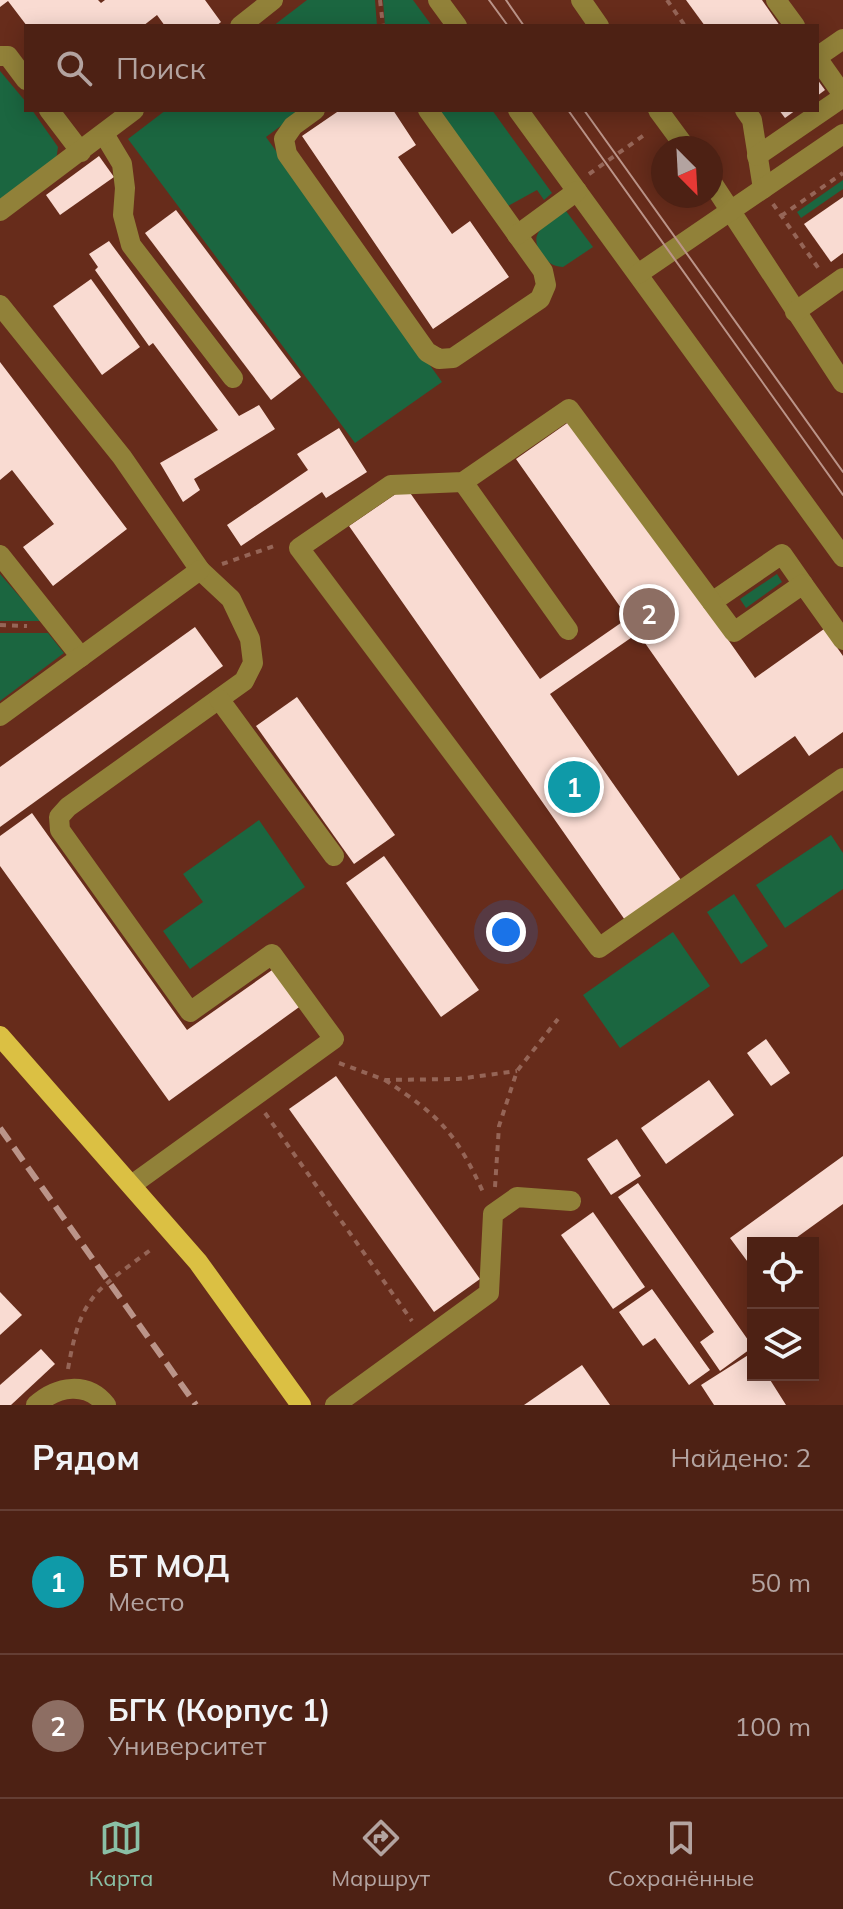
<!DOCTYPE html>
<html lang="ru">
<meta charset="utf-8">
<style>
body{margin:0;font-family:Mulish,sans-serif;background:#572e22;color:#f1f3f6}
.controls{position:absolute;right:24px;bottom:24px;display:grid;overflow:hidden;border-radius:0px;box-shadow:0 4px 20px #0003}
.controls button{width:72px;height:72px;display:grid;place-items:center;padding:0;border:0;border-bottom:2px solid #643e34;background:#4d2114;color:#f1f3f6;font:40px sans-serif}
.compass{position:absolute;left:651px;top:136px;width:72px;height:72px;border-radius:50%;background:#4d2114;box-shadow:0 4px 20px #0003;rotate:156deg}
.you{position:absolute;left:506px;top:932px;width:28px;height:28px;margin:-20px;border:6px solid #fff;border-radius:50%;background:#1a73e8;box-shadow:0 0 0 12px #1a73e833}
.badge{display:grid;place-items:center;width:52px;height:52px;border-radius:50%;background:#8abfa5;color:#fff;font-size:26px;font-weight:700}
.pin{position:absolute;translate:-50% -50%;border:4px solid #fff;box-shadow:0 2px 8px #0006}
.list{margin:0;padding:0;list-style:none}
h2{display:flex;justify-content:space-between;align-items:center;height:104px;margin:0;padding:0 32px;font-size:34px}
h2 small{font-size:26px;font-weight:400;color:#b3a3a0}
.list li{display:grid;grid-template-columns:52px 1fr auto;gap:24px;align-items:center;box-sizing:border-box;height:144px;padding:0 32px;border-top:2px solid #643e34}
.list b{display:block;font-size:30px;white-space:nowrap}
.list p{margin:0;font-size:26px;white-space:nowrap;color:#b3a3a0}
.list em{font-size:26px;font-style:normal;color:#b3a3a0}
.icon{flex:none;width:44px;height:44px;fill:none;stroke:currentColor;stroke-width:2;stroke-linecap:round;stroke-linejoin:round}
.map{position:relative;flex:none;width:843px;height:1405px;overflow:hidden}
.search{position:absolute;background:#4d2114;box-shadow:0 4px 20px #0003;left:24px;right:24px;top:24px;height:88px;display:flex;align-items:center;gap:20px;box-sizing:border-box;padding:0 28px;border-radius:0px;color:#b3a3a0;font-size:30px}
.sheet{height:392px;background:#4d2114}
nav{display:flex;justify-content:space-around;align-items:center;box-sizing:border-box;height:112px;border-top:2px solid #643e34;background:#4d2114;font-size:22px;color:#b3a3a0}
nav a{display:grid;justify-items:center;gap:4px}
nav .on{color:#8abfa5}
.map>svg:first-child{display:block}
.green{fill:#1b6640}
.building{fill:#f9dbd2}
.lines{fill:none;stroke-linecap:round;stroke-linejoin:round}
.path{stroke:#956557;stroke-width:4;stroke-dasharray:6 6;stroke-linecap:butt}
.minor{stroke:#918139;stroke-width:20}
.major{stroke:#dbc043;stroke-width:20}
.tram{stroke:#bb9489;stroke-width:2}
.rail{stroke:#bb9489;stroke-width:6;stroke-dasharray:16 8;stroke-linecap:butt}
</style>
<div class="map">
<svg width="843" height="1405" viewBox="0 0 843 1405">
<rect width="100%" height="100%" fill="#672c1b"/>
<g class="green">
<polygon points="307,0 375,0 377,26 273,26"/>
<polygon points="383,0 413,0 432,26 385,26"/>
<polygon points="0,71 26,102 26,110 32,110 58,147 56,161 0,200"/>
<polygon points="166,110 302,110 266,137 442,382 355,443 128,139"/>
<polygon points="437,110 492,110 552,193 544,200 537,190 506,207"/>
<polygon points="843,180 843,189 801,218 797,212"/>
<path d="M566,211L593,247L563,267C551,266 549,263 542,254C525,232 550,222 566,211Z"/>
<polygon points="0,574 41,621 0,621"/>
<polygon points="777,574 782,582 746,608 740,599"/>
<polygon points="0,633 48,633 64,653 0,701"/>
<polygon points="259,820 305,887 190,969 163,931 203,902 183,874"/>
<polygon points="831,835 843,853 843,889 785,928 756,885"/>
<polygon points="734,894 768,946 741,964 707,912"/>
<polygon points="673,932 710,986 620,1048 583,995"/>
</g>
<g class="building">
<polygon points="0,0 98,0 101,3 105,0 205,0 221,22 216,26 165,26 157,15 143,26 27,26 8,1 0,7"/>
<polygon points="686,0 762,0 780,26 705,26"/>
<polygon points="817,79 825,90 817,96"/>
<polygon points="340,110 393,110 416,145 398,157 452,234 470,221 509,277 433,329 302,136"/>
<polygon points="779,110 796,110 785,118"/>
<polygon points="99,156 114,177 60,215 46,195"/>
<polygon points="843,197 843,253 831,262 804,224"/>
<polygon points="176,210 301,377 271,400 145,233"/>
<polygon points="109,241 239,416 259,405 275,429 194,479 200,490 183,502 160,463 218,430 153,343 149,346 95,270 98,267 89,254"/>
<polygon points="91,279 140,347 102,375 53,306"/>
<polygon points="0,362 127,529 53,586 23,547 54,524 12,470 0,480"/>
<polygon points="573,419 755,678 824,629 843,656 843,732 809,756 795,736 738,776 638,633 550,694 681,880 625,920 349,526 406,487 540,679 628,618 516,459"/>
<polygon points="339,428 367,472 326,498 322,492 241,546 227,525 308,470 297,454"/>
<polygon points="195,627 223,666 0,827 0,767"/>
<polygon points="297,697 395,835 354,864 256,726"/>
<polygon points="32,813 187,1030 275,968 302,1005 169,1101 0,866 0,836"/>
<polygon points="384,856 479,990 441,1017 346,883"/>
<polygon points="766,1039 790,1073 771,1086 747,1053"/>
<polygon points="336,1076 480,1279 434,1312 289,1109"/>
<polygon points="709,1080 734,1115 666,1164 641,1128"/>
<polygon points="617,1139 641,1176 611,1195 587,1159"/>
<polygon points="843,1156 843,1204 789,1243 753,1243 753,1269 730,1238"/>
<polygon points="638,1183 753,1347 720,1371 700,1342 714,1332 618,1197"/>
<polygon points="593,1212 645,1287 613,1309 561,1235"/>
<polygon points="652,1289 710,1370 689,1385 655,1338 643,1346 619,1312"/>
<polygon points="0,1292 22,1315 0,1335"/>
<polygon points="41,1349 55,1364 11,1405 0,1405 0,1385"/>
<polygon points="753,1352 753,1375 767,1375 786,1405 714,1405 701,1385"/>
<polygon points="582,1365 610,1405 524,1405"/>
</g>
<g class="lines">
<g class="path">
<polyline points="380,0 383,26"/>
<polyline points="667,0 685,26"/>
<polyline points="589,174 647,133"/>
<polyline points="773,204 819,269"/>
<polyline points="781,216 843,173"/>
<polyline points="222,564 277,545"/>
<polyline points="0,625 27,626"/>
<polyline points="339,1063 385,1080 458,1079 517,1071"/>
<path d="M385,1080C441,1117 456,1133 484,1194"/>
<polyline points="265,1113 412,1321"/>
<polyline points="495,1187 499,1126 517,1071 558,1019"/>
<path d="M68,1369C81,1294 95,1292 153,1248"/>
</g>
<g class="minor">
<polyline points="438,0 457,26"/>
<polyline points="581,0 599,26"/>
<polyline points="776,0 795,26"/>
<polyline points="240,26 273,0"/>
<polyline points="0,56 8,56 26,80"/>
<polyline points="817,57 843,39"/>
<polyline points="817,58 843,95"/>
<polyline points="49,110 81,152"/>
<polyline points="315,110 293,126 284,139 287,154 427,352 439,359 453,358 540,299 546,285 543,271 428,110"/>
<polyline points="518,110 843,557"/>
<polyline points="658,110 686,148"/>
<polyline points="745,110 752,120 763,189"/>
<polyline points="104,134 122,164 125,188 123,215 131,245 233,378"/>
<polyline points="757,156 843,97"/>
<polyline points="711,181 843,383"/>
<polyline points="0,211 134,110"/>
<polyline points="517,235 577,191"/>
<polyline points="638,274 843,134"/>
<polyline points="0,305 122,457 200,570 231,599 250,639 253,663 244,681 68,807 59,817 60,830 190,1012 272,954 334,1039 133,1184"/>
<polyline points="795,312 843,278"/>
<polyline points="463,482 568,630"/>
<polyline points="0,555 81,657"/>
<polyline points="712,602 782,554 803,584"/>
<polyline points="843,640 803,584 734,632 569,409 463,482 391,485 299,548 599,948 843,778"/>
<polyline points="219,699 334,856"/>
<polyline points="0,716 200,570"/>
<path d="M36,1405C57,1386 87,1381 106,1405"/>
<polyline points="335,1405 489,1293 493,1214 517,1197 571,1201"/>
</g>
<polyline class="major" points="0,1036 198,1262 301,1405"/>
<g class="tram">
<polyline points="489,0 508,26"/>
<polyline points="506,0 524,26"/>
<polyline points="568,110 843,495"/>
<polyline points="584,110 843,472"/>
</g>
<polyline class="rail" points="0,1128 196,1405"/>
</g>
</svg>
<div class="controls">
<button><svg class="icon" aria-label="locate" viewBox="0 0 24 24"><circle cx="12" cy="12" r="6"/><path d="M12 2v4M12 18v4M2 12h4M18 12h4"/></svg></button>
<button><svg class="icon" aria-label="layers" viewBox="0 0 24 24"><path d="M12 4l9 5-9 5-9-5zM3 14l9 5 9-5"/></svg></button>
</div>
<svg class="compass" viewBox="-18 -18 36 36"><path d="M0-13l5 13h-10z" fill="#e53935"/><path d="M0 13l5-13h-10z" fill="#b3a3a0"/></svg>
<div class="you"></div>
<div class="pin badge" style="left:574px;top:787px;background:#0f9aa8">1</div>
<div class="pin badge" style="left:649px;top:614px;background:#8d6e63">2</div>
<div class="search"><svg class="icon" aria-label="search" viewBox="0 0 24 24"><circle cx="10" cy="10" r="6"/><path d="M15 15l6 6"/></svg>Поиск</div>
</div>
<section class="sheet">
<h2>Рядом<small>Найдено: 2</small></h2>
<ul class="list">
<li><span class="badge" style="background:#0f9aa8">1</span><div><b>БТ МОД</b><p>Место</p></div><em>50 m</em></li>
<li><span class="badge" style="background:#8d6e63">2</span><div><b>БГК (Корпус 1)</b><p>Университет</p></div><em>100 m</em></li>
</ul>
</section>
<nav>
<a class="on"><svg class="icon" aria-label="map" viewBox="0 0 24 24"><path d="M3 6l6-2 6 2 6-2v14l-6 2-6-2-6 2zM9 4v14M15 6v14"/></svg>Карта</a>
<a><svg class="icon" aria-label="directions" viewBox="0 0 24 24"><path d="M12 3l9 9-9 9-9-9zM9 14v-3h6M13 9l2 2-2 2"/></svg>Маршрут</a>
<a><svg class="icon" aria-label="saved" viewBox="0 0 24 24"><path d="M7 4h10v16l-5-4-5 4z"/></svg>Сохранённые</a>
</nav>
